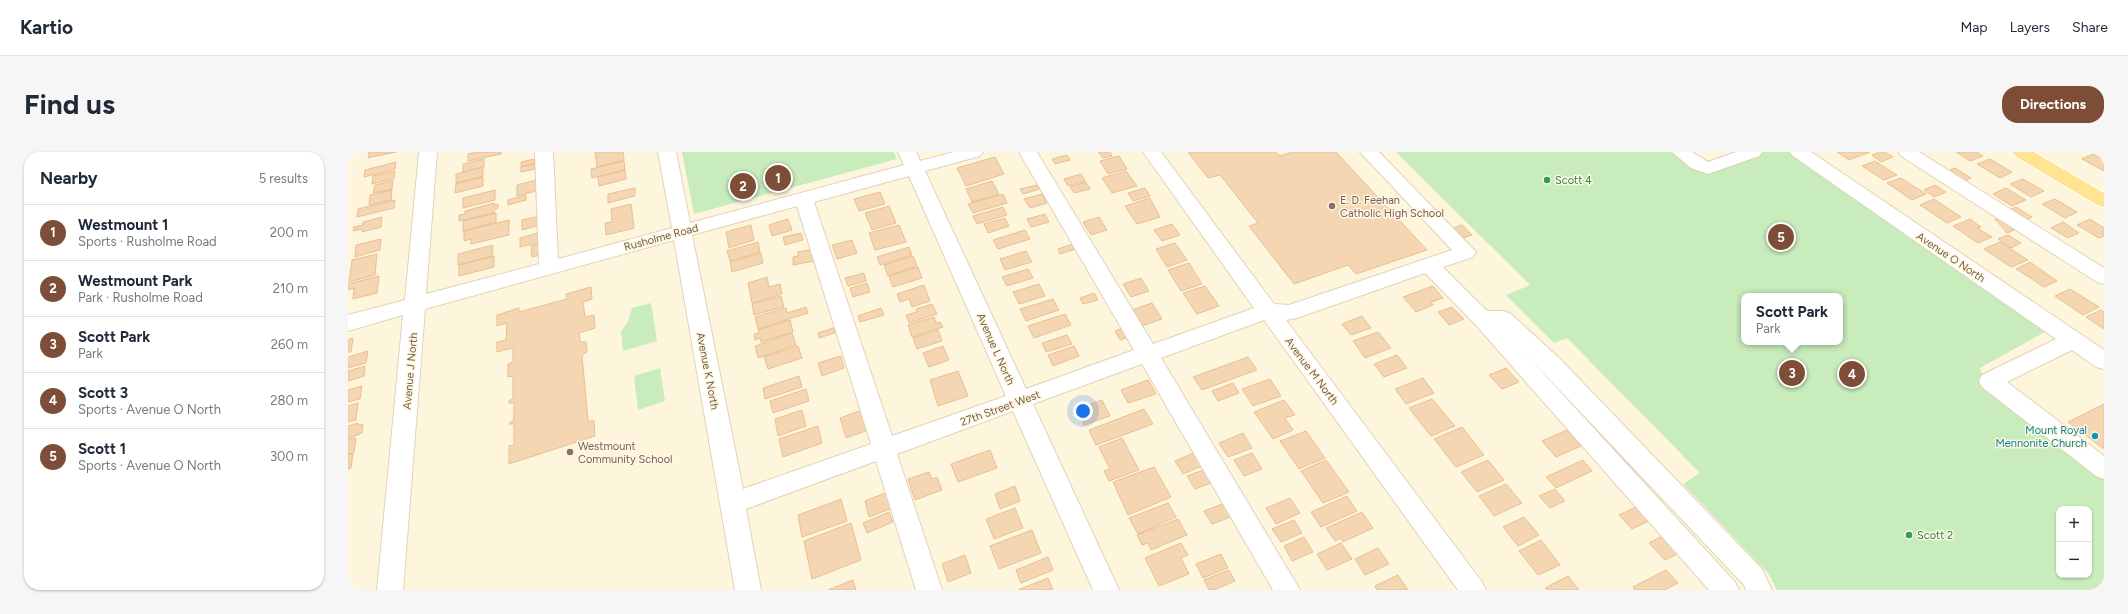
<!DOCTYPE html>
<meta charset="utf-8">
<style>
body{margin:0;font-family:Figtree,sans-serif;background:#f6f6f7;color:#1f2937}
.controls{position:absolute;right:12px;bottom:12px;display:grid;overflow:hidden;border-radius:8px;box-shadow:0 1px 3px #0004}
.controls button{width:36px;height:36px;display:grid;place-items:center;padding:0;border:0;border-bottom:1px solid #e0e1e3;background:#fff;color:#1f2937;font:20px sans-serif}
.you{position:absolute;left:735px;top:259px;width:14px;height:14px;margin:-10px;border:3px solid #fff;border-radius:50%;background:#1a73e8;box-shadow:0 0 0 6px #1a73e833}
.badge{display:grid;place-items:center;width:26px;height:26px;border-radius:50%;background:#7e4d37;color:#fff;font-size:13px;font-weight:700}
.pin{position:absolute;translate:-50% -50%;border:2px solid #fff;box-shadow:0 1px 4px #0006}
.popup{position:absolute;left:1393px;top:141px;width:102px;height:52px;box-sizing:border-box;display:grid;place-content:center;border-radius:8px;background:#fff;filter:drop-shadow(0 1px 3px #0005);font-size:13px;white-space:nowrap;color:#747a83}
.popup b{font-size:15px;color:#1f2937}
.popup::after{content:'';position:absolute;left:50%;top:100%;margin-left:-8px;border:8px solid transparent;border-top-color:#fff}
.list{margin:0;padding:0;list-style:none}
h2{display:flex;justify-content:space-between;align-items:center;height:52px;margin:0;padding:0 16px;font-size:17px}
h2 small{font-size:13px;font-weight:400;color:#747a83}
.list li{display:grid;grid-template-columns:26px 1fr auto;gap:12px;align-items:center;box-sizing:border-box;height:56px;padding:0 16px;border-top:1px solid #e0e1e3}
.list b{display:block;font-size:15px;white-space:nowrap}
.list p{margin:0;font-size:13px;white-space:nowrap;color:#747a83}
.list em{font-size:13px;font-style:normal;color:#747a83}
.map{position:relative;flex:none;width:1756px;height:438px;overflow:hidden;border-radius:16px}
header{display:flex;align-items:center;gap:24px;box-sizing:border-box;height:56px;padding:0 20px;background:#fff;border-bottom:1px solid #e0e1e3}
header strong{font-size:19px}
nav{display:flex;gap:22px;margin-inline-start:auto;font-size:14px}
.intro{display:flex;align-items:center;justify-content:space-between;box-sizing:border-box;height:96px;padding:0 24px}
h1{margin:0;font-size:28px}
.button{padding:10px 18px;border-radius:16px;background:#7e4d37;color:#fff;font-size:14px;font-weight:700}
main{display:flex;gap:24px;padding:0 24px}
aside{flex:1;background:#fff;border-radius:16px;box-shadow:0 1px 3px #0004}
.map>svg:first-child{display:block}
.green{fill:#c8ecbb;fill-rule:evenodd}
.building{fill:#f5d6b2;stroke:#e9bf91}
.lines{fill:none;stroke-linecap:round;stroke-linejoin:round}
.minor-casing{stroke:#e2d2b8;stroke-width:2}
.major-casing{stroke:#fff;stroke-width:2}
.minor{fill:#fff;fill-rule:evenodd}
.major{fill:#ffe592;fill-rule:evenodd}
.leisure-dot{fill:#2e9e5b;stroke:#fff8e4;stroke-width:1.5}
.education-dot{fill:#8d6e63;stroke:#fff8e4;stroke-width:1.5}
.culture-dot{fill:#0f9aa8;stroke:#fff8e4;stroke-width:1.5}
.labels{text-anchor:middle;stroke-width:3;stroke-linejoin:round;paint-order:stroke}
.leisure-label{font-size:11px;fill:#27864d;stroke:#fff8e4;text-anchor:start}
.education-label{font-size:11px;fill:#785e54;stroke:#fff8e4;text-anchor:start}
.street-label{font-size:11px;fill:#745c44;stroke:#fff8e4}
.culture-label{font-size:11px;fill:#0d838f;stroke:#fff8e4;text-anchor:end}
</style>
<header>
<strong>Kartio</strong>
<nav><a>Map</a><a>Layers</a><a>Share</a></nav>
</header>
<div class="intro"><h1>Find us</h1><a class="button">Directions</a></div>
<main>
<aside>
<h2>Nearby<small>5 results</small></h2>
<ul class="list">
<li><span class="badge">1</span><div><b>Westmount 1</b><p>Sports · Rusholme Road</p></div><em>200 m</em></li>
<li><span class="badge">2</span><div><b>Westmount Park</b><p>Park · Rusholme Road</p></div><em>210 m</em></li>
<li><span class="badge">3</span><div><b>Scott Park</b><p>Park</p></div><em>260 m</em></li>
<li><span class="badge">4</span><div><b>Scott 3</b><p>Sports · Avenue O North</p></div><em>280 m</em></li>
<li><span class="badge">5</span><div><b>Scott 1</b><p>Sports · Avenue O North</p></div><em>300 m</em></li>
</ul>
</aside>
<div class="map">
<svg width="1756" height="438" viewBox="0 0 1756 438">
<rect width="100%" height="100%" fill="#fef6dc"/>
<g class="green">
<polygon points="334,0 546,0 549,7 346,62"/>
<path d="M1048,0H1334L1351,7L1363,9L1389,0H1444L1702,177L1632,216L1635,227L1756,319V438H1429L1420,421L1335,332L1352,321L1219,186L1206,191L1158,143L1182,133ZM1396,144H1492V190H1396ZM1711,357H1741V423H1711Z"/>
<polygon points="303,151 309,189 275,199 273,180 280,169 284,156"/>
<polygon points="312,216 317,249 290,258 286,224"/>
</g>
<g class="building">
<polygon points="21,0 48,0 20,6"/>
<polygon points="129,0 153,0 153,2 120,9 120,2"/>
<polygon points="247,0 275,0 276,8 249,15"/>
<polygon points="750,0 762,0 764,4 755,6"/>
<polygon points="840,0 928,0 932,4 945,0 988,0 1079,98 1008,122 1000,113 946,132 901,74 910,71 872,23 860,26"/>
<polygon points="1489,0 1522,0 1501,8"/>
<polygon points="1532,0 1537,0 1545,5 1533,10 1524,3"/>
<polygon points="1608,0 1629,0 1635,4 1622,9"/>
<polygon points="1745,2 1756,8 1756,19 1734,7"/>
<polygon points="719,3 722,8 707,12 704,7"/>
<polygon points="771,4 779,17 760,22 752,9"/>
<polygon points="647,5 656,22 618,34 609,16"/>
<polygon points="136,7 136,15 115,20 115,12"/>
<polygon points="186,7 187,11 173,15 173,10"/>
<polygon points="1642,7 1664,20 1652,26 1629,12"/>
<polygon points="276,9 277,18 244,26 243,17"/>
<polygon points="1527,9 1549,23 1536,28 1514,14"/>
<polygon points="48,10 47,17 16,25 17,18"/>
<polygon points="186,12 187,17 173,20 173,15"/>
<polygon points="135,15 135,24 108,31 108,22"/>
<polygon points="1607,16 1623,26 1615,30 1599,19"/>
<polygon points="277,18 278,27 251,34 250,25"/>
<polygon points="47,19 46,27 24,32 25,24"/>
<polygon points="778,19 789,34 764,41 754,26"/>
<polygon points="733,22 737,29 720,34 716,27"/>
<polygon points="135,25 135,34 107,41 108,32"/>
<polygon points="1553,26 1578,42 1564,48 1539,31"/>
<polygon points="1675,27 1696,39 1683,45 1662,32"/>
<polygon points="188,28 188,39 169,44 169,33"/>
<polygon points="45,29 44,37 25,41 27,33"/>
<polygon points="644,29 651,42 624,50 618,37"/>
<polygon points="738,30 742,37 726,41 722,35"/>
<polygon points="689,33 692,37 675,42 672,37"/>
<polygon points="1587,33 1598,40 1586,45 1576,38"/>
<polygon points="287,36 287,44 260,51 260,42"/>
<polygon points="797,36 802,44 785,49 780,41"/>
<polygon points="1658,36 1678,48 1664,54 1645,42"/>
<polygon points="44,38 43,48 21,53 22,43"/>
<polygon points="147,38 147,48 115,56 115,46"/>
<polygon points="532,40 537,52 511,59 506,47"/>
<polygon points="655,42 659,51 625,61 620,52"/>
<polygon points="694,42 699,51 682,56 676,47"/>
<polygon points="178,43 178,48 160,53 160,48"/>
<polygon points="802,46 812,65 789,72 777,54"/>
<polygon points="1586,47 1613,65 1599,71 1572,53"/>
<polygon points="1707,47 1729,60 1717,66 1694,52"/>
<polygon points="47,48 46,56 9,65 10,57"/>
<polygon points="146,51 146,53 150,52 150,56 146,58 146,61 111,69 111,63 117,62 117,59"/>
<polygon points="283,52 286,76 258,83 257,71 264,70 263,57"/>
<polygon points="541,54 548,71 524,78 517,61"/>
<polygon points="655,55 659,63 629,72 625,64"/>
<polygon points="1668,55 1684,65 1678,68 1661,58"/>
<polygon points="148,61 148,70 115,79 115,69"/>
<polygon points="697,62 701,70 683,75 679,67"/>
<polygon points="192,64 192,73 174,78 174,68"/>
<polygon points="34,65 33,75 14,80 14,77 5,79 6,75 15,73 15,70"/>
<polygon points="751,65 759,78 743,83 735,70"/>
<polygon points="657,66 661,74 640,81 636,72"/>
<polygon points="440,67 444,78 424,84 421,73"/>
<polygon points="1622,67 1633,75 1629,76 1644,85 1630,91 1605,74"/>
<polygon points="1647,67 1659,68 1671,76 1659,81"/>
<polygon points="1742,67 1756,76 1756,84 1751,86 1729,73"/>
<polygon points="161,68 161,83 123,92 123,87 116,89 116,79"/>
<polygon points="1715,70 1731,81 1720,86 1703,76"/>
<polygon points="824,72 832,83 814,89 806,78"/>
<polygon points="403,73 406,88 381,96 378,80"/>
<polygon points="551,73 558,90 527,98 521,81"/>
<polygon points="1114,73 1124,83 1113,87 1103,77"/>
<polygon points="677,78 682,87 650,97 645,88"/>
<polygon points="193,80 194,90 172,95 172,86"/>
<polygon points="453,81 455,88 437,93 435,85"/>
<polygon points="1660,83 1673,91 1663,96 1650,87"/>
<polygon points="33,87 32,98 7,105 8,93"/>
<polygon points="504,88 509,101 489,107 484,93"/>
<polygon points="410,90 412,100 382,109 379,99"/>
<polygon points="1652,90 1680,108 1663,115 1636,97"/>
<polygon points="195,91 196,102 184,105 183,94"/>
<polygon points="827,91 839,108 819,115 808,97"/>
<polygon points="725,92 728,97 712,102 710,97"/>
<polygon points="145,93 144,104 110,113 110,102"/>
<polygon points="561,95 564,103 532,113 529,105"/>
<polygon points="466,97 466,109 445,113 445,105 450,104 450,100"/>
<polygon points="678,99 684,110 657,118 652,107"/>
<polygon points="413,101 415,111 384,120 382,110"/>
<polygon points="29,102 27,123 1,130 4,108"/>
<polygon points="146,104 146,115 111,124 111,113"/>
<polygon points="565,104 569,114 540,124 536,113"/>
<polygon points="1682,110 1709,129 1696,135 1668,117"/>
<polygon points="841,111 854,132 833,139 820,118"/>
<polygon points="570,115 574,126 545,135 541,124"/>
<polygon points="680,117 685,126 659,134 654,125"/>
<polygon points="516,121 518,129 500,134 497,126"/>
<polygon points="31,124 29,141 5,147 6,136 0,138 0,132"/>
<polygon points="419,125 421,135 432,132 434,142 404,151 400,131"/>
<polygon points="793,126 801,139 783,145 775,132"/>
<polygon points="519,131 522,140 505,145 502,136"/>
<polygon points="691,132 697,144 671,152 665,140"/>
<polygon points="576,133 582,149 564,155 561,147 552,150 549,142"/>
<polygon points="857,134 871,154 849,162 835,141"/>
<polygon points="1085,134 1095,146 1083,150 1085,153 1068,160 1055,145"/>
<polygon points="243,135 244,147 235,150 237,165 246,163 247,176 231,181 232,190 238,190 239,200 234,203 240,269 246,269 247,284 161,312 161,294 166,293 166,272 161,272 166,267 166,251 161,251 161,249 165,246 165,224 160,225 160,212 165,210 165,196 149,200 149,190 158,188 159,171 149,174 149,163 171,156 171,160 219,147 218,142"/>
<polygon points="1722,137 1751,155 1735,163 1707,144"/>
<polygon points="746,141 750,148 735,152 732,146"/>
<polygon points="433,144 436,155 406,163 404,152"/>
<polygon points="705,147 711,158 678,169 672,157"/>
<polygon points="804,151 814,167 794,174 784,158"/>
<polygon points="584,152 589,162 561,171 558,163 569,160 568,157"/>
<polygon points="458,155 460,161 410,177 407,165 438,156 439,161"/>
<polygon points="1104,155 1116,167 1101,173 1090,160"/>
<polygon points="533,156 536,163 512,170 510,164"/>
<polygon points="1753,158 1756,160 1756,177 1738,165"/>
<polygon points="717,162 723,173 686,186 680,174"/>
<polygon points="1014,164 1023,176 1003,183 994,172"/>
<polygon points="586,165 588,171 592,170 595,175 564,185 560,173"/>
<polygon points="442,168 445,180 413,190 412,186 407,188 406,182 411,181 410,178"/>
<polygon points="488,175 489,180 471,186 470,181"/>
<polygon points="778,175 784,184 772,188 767,179"/>
<polygon points="590,178 594,189 569,197 565,186"/>
<polygon points="1030,180 1043,196 1017,206 1005,189"/>
<polygon points="444,181 448,193 410,206 407,194"/>
<polygon points="719,183 724,192 698,200 694,191"/>
<polygon points="5,186 3,200 0,200 0,188"/>
<polygon points="450,194 454,206 420,217 416,205"/>
<polygon points="595,194 601,208 581,215 575,201"/>
<polygon points="726,194 731,204 705,214 700,203"/>
<polygon points="20,199 18,211 0,216 0,205"/>
<polygon points="1049,203 1059,216 1036,225 1026,212"/>
<polygon points="493,204 496,216 474,224 470,211"/>
<polygon points="900,205 909,218 854,238 845,225"/>
<polygon points="17,214 16,224 0,229 0,219"/>
<polygon points="1158,216 1171,230 1154,237 1141,223"/>
<polygon points="610,219 620,244 590,254 582,228"/>
<polygon points="451,224 454,235 417,247 415,236"/>
<polygon points="1075,226 1086,241 1058,252 1047,237"/>
<polygon points="922,227 933,244 905,254 894,237"/>
<polygon points="800,228 808,242 780,251 773,238"/>
<polygon points="885,231 891,241 870,249 864,239"/>
<polygon points="14,234 12,247 0,250 0,238"/>
<polygon points="458,237 461,249 425,261 422,249"/>
<polygon points="1084,247 1107,274 1083,284 1061,256"/>
<polygon points="754,248 762,264 736,273 729,257"/>
<polygon points="936,248 947,263 937,266 945,278 925,287 906,260"/>
<polygon points="10,251 8,268 0,270 0,254"/>
<polygon points="1756,252 1756,297 1720,270"/>
<polygon points="796,257 805,272 748,293 741,278"/>
<polygon points="454,258 458,274 430,284 427,267"/>
<polygon points="514,258 520,278 498,286 492,266"/>
<polygon points="10,271 9,273 15,272 14,281 0,287 0,274"/>
<polygon points="470,274 474,291 435,305 431,287"/>
<polygon points="1114,275 1136,303 1108,315 1086,287"/>
<polygon points="1219,278 1233,294 1208,305 1194,289"/>
<polygon points="958,279 977,306 951,317 932,289"/>
<polygon points="895,281 904,296 880,305 871,291"/>
<polygon points="8,286 6,301 0,302 0,288"/>
<polygon points="774,286 791,318 761,329 756,319 762,317 751,295"/>
<polygon points="642,298 649,316 610,330 603,312"/>
<polygon points="846,301 854,314 835,322 827,309"/>
<polygon points="904,301 914,317 896,324 886,308"/>
<polygon points="5,302 3,316 0,317 0,303"/>
<polygon points="978,308 1001,340 975,351 953,319"/>
<polygon points="1140,308 1156,328 1129,340 1113,320"/>
<polygon points="1235,308 1244,319 1208,336 1198,325"/>
<polygon points="806,315 823,345 780,363 765,330"/>
<polygon points="858,317 866,330 847,337 839,324"/>
<polygon points="581,320 584,327 589,325 594,338 567,348 560,327"/>
<polygon points="1158,332 1174,351 1146,364 1131,344"/>
<polygon points="667,334 672,349 652,357 647,342"/>
<polygon points="1207,337 1217,349 1202,356 1191,344"/>
<polygon points="542,339 547,355 521,365 517,349"/>
<polygon points="999,344 1009,359 973,375 963,360"/>
<polygon points="942,346 952,361 928,372 918,356"/>
<polygon points="493,347 499,369 454,385 450,363"/>
<polygon points="820,351 828,365 790,382 781,366"/>
<polygon points="877,351 885,364 864,372 856,359"/>
<polygon points="1290,354 1303,368 1284,377 1271,363"/>
<polygon points="667,356 675,376 646,387 638,367"/>
<polygon points="541,360 545,370 519,381 515,371"/>
<polygon points="1014,360 1025,376 995,390 993,386 987,389 978,376"/>
<polygon points="1176,365 1191,383 1170,394 1155,375"/>
<polygon points="830,367 839,383 803,398 800,391 794,393 789,383"/>
<polygon points="946,368 954,381 933,390 924,377"/>
<polygon points="503,371 513,408 464,427 456,389"/>
<polygon points="684,378 693,401 651,417 642,394"/>
<polygon points="1318,382 1334,400 1317,408 1301,391"/>
<polygon points="956,385 965,400 944,409 936,394"/>
<polygon points="1193,388 1212,413 1190,423 1171,399"/>
<polygon points="833,391 840,403 833,406 841,422 811,434 797,406"/>
<polygon points="993,391 1004,407 979,418 969,402"/>
<polygon points="1030,396 1041,412 1017,423 1007,407"/>
<polygon points="873,402 880,416 855,426 848,412"/>
<polygon points="617,403 623,421 600,430 594,412"/>
<polygon points="700,405 705,418 673,431 668,418"/>
<polygon points="881,418 887,429 866,438 861,438 856,428"/>
<polygon points="1318,418 1330,431 1317,438 1287,438 1285,435"/>
<polygon points="1050,423 1060,438 1029,438 1027,434"/>
<polygon points="1220,424 1231,438 1199,438 1197,436"/>
<polygon points="700,426 705,438 670,438"/>
<polygon points="505,428 508,438 480,438"/>
</g>
<g class="lines">
<defs>
<g id="minor">
<path d="M71,0H89L78,142L191,112L187,0H205L210,107L324,76L310,0H328L342,71L556,13L550,0H568L572,9L606,0H635L632,4L577,19L678,237L786,198L671,0H689L805,192L906,156L795,0H813L926,152L941,153L1104,98L1012,0H1031L1128,100L1125,105L1095,115L1139,159H1156L1163,162L1212,207L1414,417L1424,438H1398L1396,433L1173,197L1387,430L1391,438H1361L1127,172L1077,121L949,166L938,168L1134,430L1138,438H1110L916,168L813,206L952,438H925L794,212L685,252L771,438H745L665,259L549,302L594,438H568L528,309L398,357L413,438H387L326,88L77,157L55,438H29L55,163L0,179V163L57,148ZM561,24L658,244L544,284L466,50ZM449,54L523,292L395,337L344,83Z"/>
<polygon points="1324,0 1344,0 1360,10 1388,0 1414,0 1411,4 1360,22 1343,16"/>
<polygon points="1442,0 1463,0 1756,198 1756,217 1748,215 1724,198 1659,230 1756,304 1756,327 1748,324 1634,235 1631,229 1634,223 1708,187 1445,4"/>
<polygon points="1550,0 1571,0 1756,116 1756,132 1749,130 1553,4"/>
</g>
<polygon id="major" points="1664,0 1686,0 1756,41 1756,55 1749,53 1667,4"/>
</defs>
<use href="#minor" class="minor-casing"/>
<use href="#major" class="major-casing"/>
<use href="#minor" class="minor"/>
<use href="#major" class="major"/>
</g>
<g class="leisure-dot">
<circle cx="1199" cy="28" r="4"/>
<circle cx="1561" cy="383" r="4"/>
</g>
<g class="education-dot">
<circle cx="984" cy="54" r="4"/>
<circle cx="222" cy="300" r="4"/>
</g>
<circle class="culture-dot" cx="1747" cy="284" r="4"/>
<g class="labels">
<g class="leisure-label">
<text x="1207" y="32">Scott 4</text>
<text x="1569" y="387">Scott 2</text>
</g>
<g class="education-label">
<text x="992" y="52">E. D. Feehan<tspan x="992" dy="13">Catholic High School</tspan></text>
<text x="230" y="298">Westmount<tspan x="230" dy="13">Community School</tspan></text>
</g>
<g class="street-label">
<text transform="translate(313 85) rotate(-15)" y="4">Rusholme Road</text>
<text transform="translate(1603 105) rotate(34)" y="4">Avenue O North</text>
<text transform="translate(648 197) rotate(66)" y="4">Avenue L North</text>
<text transform="translate(62 219) rotate(-85)" y="4">Avenue J North</text>
<text transform="translate(360 219) rotate(79)" y="4">Avenue K North</text>
<text transform="translate(964 219) rotate(53)" y="4">Avenue M North</text>
<text transform="translate(652 256) rotate(-20)" y="4">27th Street West</text>
</g>
<g class="culture-label">
<text x="1739" y="282">Mount Royal<tspan x="1739" dy="13">Mennonite Church</tspan></text>
</g>
</g>
</svg>
<div class="controls">
<button>+</button>
<button>−</button>
</div>
<div class="you"></div>
<div class="pin badge" style="left:430px;top:26px">1</div>
<div class="pin badge" style="left:395px;top:34px">2</div>
<div class="pin badge" style="left:1444px;top:221px">3</div>
<div class="popup"><b>Scott Park</b>Park</div>
<div class="pin badge" style="left:1504px;top:222px">4</div>
<div class="pin badge" style="left:1433px;top:85px">5</div>
</div>
</main>
